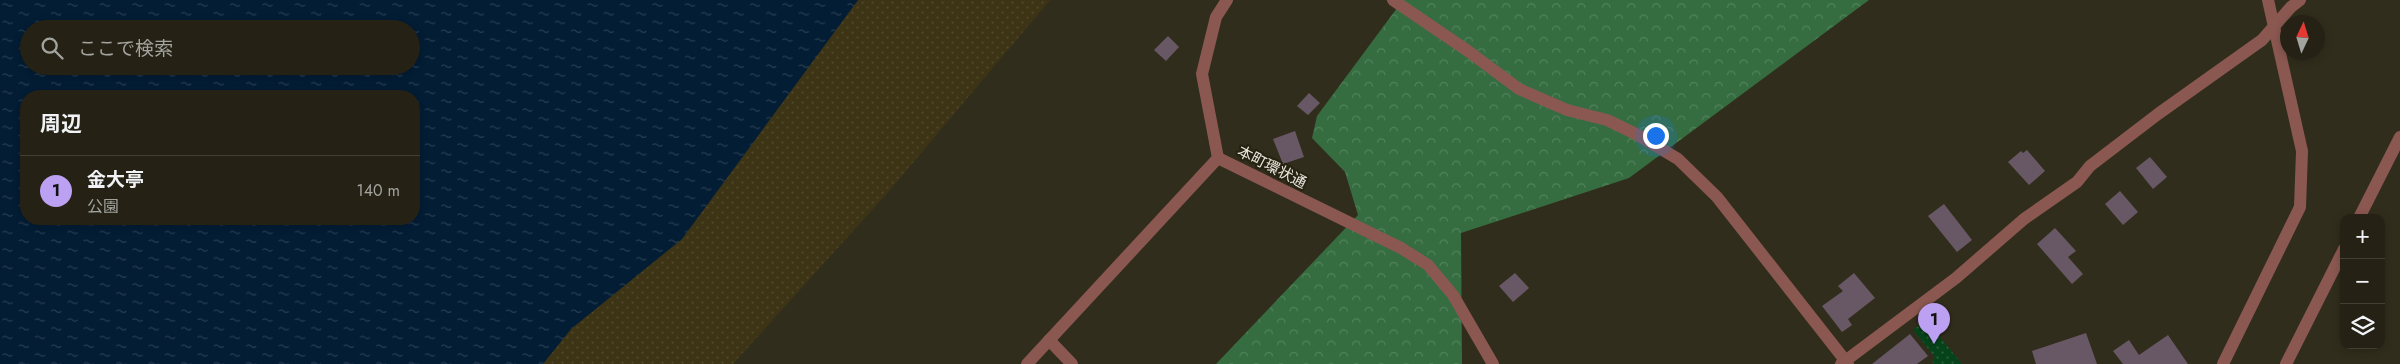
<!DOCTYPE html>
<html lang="ja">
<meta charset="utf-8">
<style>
body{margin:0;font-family:Jost,"Noto Sans JP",sans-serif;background:#2d2a1e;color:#f1f3f6}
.controls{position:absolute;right:15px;bottom:15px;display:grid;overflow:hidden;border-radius:10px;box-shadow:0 2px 8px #0003}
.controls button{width:45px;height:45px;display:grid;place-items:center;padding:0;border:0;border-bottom:1px solid #423f34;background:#252215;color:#f1f3f6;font:25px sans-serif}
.compass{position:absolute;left:2280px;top:15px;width:45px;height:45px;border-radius:50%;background:#252215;box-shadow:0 2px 8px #0003;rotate:4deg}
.you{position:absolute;left:1655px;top:135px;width:18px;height:18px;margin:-12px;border:4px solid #fff;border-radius:50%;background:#1a73e8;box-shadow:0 0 0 8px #1a73e833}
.badge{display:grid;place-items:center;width:32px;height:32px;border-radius:50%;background:#bca0f2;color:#111;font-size:16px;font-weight:700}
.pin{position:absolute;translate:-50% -41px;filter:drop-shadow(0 1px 2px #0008)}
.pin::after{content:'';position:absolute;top:26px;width:18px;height:15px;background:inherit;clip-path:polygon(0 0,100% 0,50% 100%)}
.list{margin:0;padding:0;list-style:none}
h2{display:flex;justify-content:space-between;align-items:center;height:65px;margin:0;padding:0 20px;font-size:21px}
h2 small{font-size:16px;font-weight:400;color:#a3a4a0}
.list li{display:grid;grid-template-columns:32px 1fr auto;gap:15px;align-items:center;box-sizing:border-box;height:70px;padding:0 20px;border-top:1px solid #423f34}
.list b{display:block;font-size:19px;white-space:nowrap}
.list p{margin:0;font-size:16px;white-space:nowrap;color:#a3a4a0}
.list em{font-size:16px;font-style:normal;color:#a3a4a0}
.icon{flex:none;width:28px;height:28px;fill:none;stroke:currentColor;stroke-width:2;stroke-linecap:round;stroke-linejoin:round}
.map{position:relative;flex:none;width:2400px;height:364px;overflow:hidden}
.search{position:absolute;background:#252215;box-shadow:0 2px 8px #0003;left:20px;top:20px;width:400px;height:55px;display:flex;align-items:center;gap:12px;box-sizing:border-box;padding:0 18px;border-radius:28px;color:#a3a4a0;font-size:19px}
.panel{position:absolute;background:#252215;box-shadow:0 2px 8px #0003;left:20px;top:90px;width:400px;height:135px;border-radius:20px}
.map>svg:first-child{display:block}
.forest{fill:url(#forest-crowns)}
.sand{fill:url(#sand-dots)}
.park{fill:url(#park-dots)}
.water{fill:url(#water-ripples);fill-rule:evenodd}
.building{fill:#685865}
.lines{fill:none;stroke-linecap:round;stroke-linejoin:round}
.minor{stroke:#8b5851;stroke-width:12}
.labels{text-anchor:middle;stroke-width:4.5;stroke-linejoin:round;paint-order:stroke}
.street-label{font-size:15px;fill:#eae7dd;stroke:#272313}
</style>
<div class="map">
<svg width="2400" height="364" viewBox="0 0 2400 364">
<defs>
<pattern id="forest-crowns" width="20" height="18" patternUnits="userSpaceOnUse" patternTransform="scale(1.25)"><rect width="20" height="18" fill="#356d40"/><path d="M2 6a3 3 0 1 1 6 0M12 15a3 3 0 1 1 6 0" fill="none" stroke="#52825b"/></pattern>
<pattern id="sand-dots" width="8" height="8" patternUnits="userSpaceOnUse" patternTransform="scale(1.25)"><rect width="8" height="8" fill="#3c3414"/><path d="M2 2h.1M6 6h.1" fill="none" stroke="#4f482a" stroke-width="1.8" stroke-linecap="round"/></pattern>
<pattern id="park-dots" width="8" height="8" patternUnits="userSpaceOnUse" patternTransform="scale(1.25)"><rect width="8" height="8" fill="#07431a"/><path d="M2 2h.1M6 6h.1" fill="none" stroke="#2b5e3b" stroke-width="1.8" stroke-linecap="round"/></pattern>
<pattern id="water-ripples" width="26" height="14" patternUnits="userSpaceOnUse" patternTransform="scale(1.25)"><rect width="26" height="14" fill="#031d35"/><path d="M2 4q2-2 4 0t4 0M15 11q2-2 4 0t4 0" fill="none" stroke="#283e52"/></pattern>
</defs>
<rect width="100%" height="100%" fill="#312d1c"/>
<polygon class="forest" points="1403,0 1869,0 1629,178 1461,233 1462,364 1216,364 1358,215 1345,172 1312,138 1317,116"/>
<polygon class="sand" points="858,0 1050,0 890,190 733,364 543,364 571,329 682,239"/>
<polygon class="park" points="1926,320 1962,364 1934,364 1932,361 1935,357 1913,330"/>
<path class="water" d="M0,0H858L682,239L571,329L543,364H0ZM29,29H411V66H29ZM26,96H414V219H26Z"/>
<g class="building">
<polygon points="1168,36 1179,47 1166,61 1154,50"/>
<polygon points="1309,93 1320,103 1308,115 1297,106"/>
<polygon points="1295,131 1304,157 1283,164 1273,139"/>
<polygon points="2027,150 2045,171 2029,185 2008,162 2021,151 2023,153"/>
<polygon points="2150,157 2167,177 2153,189 2136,168"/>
<polygon points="2120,191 2138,212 2123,225 2105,204"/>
<polygon points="1944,204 1972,240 1957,252 1928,216"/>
<polygon points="2055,228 2076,251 2068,257 2083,274 2072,284 2037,244"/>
<polygon points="1515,273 1529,288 1513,302 1499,286"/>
<polygon points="1854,273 1875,298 1848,319 1852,325 1842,332 1822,306 1843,291 1838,286"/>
<polygon points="2086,333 2097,364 2036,364 2032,351"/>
<polygon points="1910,334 1928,356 1917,364 1872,364"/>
<polygon points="2168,335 2188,364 2123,364 2113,351 2129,340 2139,355"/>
</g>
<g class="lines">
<g class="minor">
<polyline points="1393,0 1468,51 1519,89 1567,110 1607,120 1636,134 1678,159 1717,197 1848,364"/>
<polyline points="1218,158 1202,74 1216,17 1227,0"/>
<polyline points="2359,218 2400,137"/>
<polyline points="1049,340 1072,364"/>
<polyline points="1027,364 1218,158 1401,248 1428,265 1453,295 1493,364"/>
<polyline points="1841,364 1956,278 2024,219 2077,182 2090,166 2158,114 2262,40 2291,7 2300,0"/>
<polyline points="2223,364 2300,207 2302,151 2268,0"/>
<polyline points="2286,364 2344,249"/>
</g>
</g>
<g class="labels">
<g class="street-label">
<text transform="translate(1272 167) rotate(27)" y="5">本町環状通</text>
</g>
</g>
</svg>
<div class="controls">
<button>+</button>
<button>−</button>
<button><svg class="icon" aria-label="layers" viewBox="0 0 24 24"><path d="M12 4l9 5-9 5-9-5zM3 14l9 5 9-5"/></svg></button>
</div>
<svg class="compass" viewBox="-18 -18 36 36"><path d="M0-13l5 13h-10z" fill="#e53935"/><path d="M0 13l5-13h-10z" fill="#a3a4a0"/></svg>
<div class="you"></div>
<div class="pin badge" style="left:1934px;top:344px">1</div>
<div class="search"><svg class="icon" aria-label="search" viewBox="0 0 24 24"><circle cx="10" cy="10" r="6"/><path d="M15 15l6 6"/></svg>ここで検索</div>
<section class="panel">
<h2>周辺<small></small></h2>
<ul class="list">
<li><span class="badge">1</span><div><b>金大亭</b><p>公園</p></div><em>140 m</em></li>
</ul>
</section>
</div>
